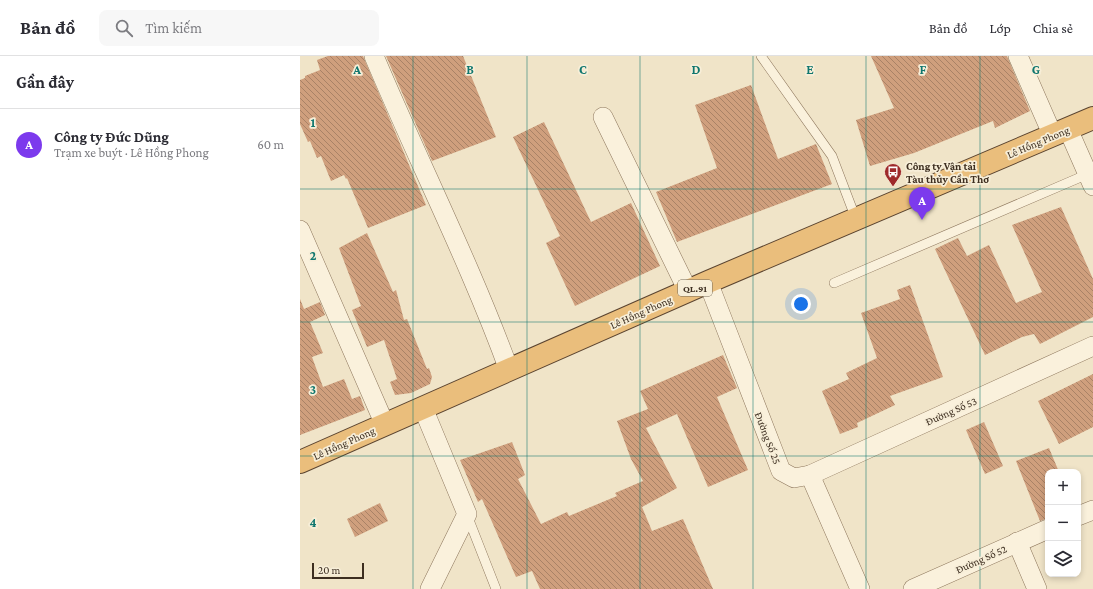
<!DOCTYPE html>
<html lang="vi">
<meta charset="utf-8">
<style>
body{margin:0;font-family:"Crimson Pro",serif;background:#f7f7f7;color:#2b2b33}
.controls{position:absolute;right:12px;bottom:12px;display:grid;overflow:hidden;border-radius:8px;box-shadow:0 2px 6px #0003}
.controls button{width:36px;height:36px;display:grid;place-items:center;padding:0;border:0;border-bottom:1px solid #e1e1e2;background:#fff;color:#2b2b33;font:20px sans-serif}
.scale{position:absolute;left:12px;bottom:10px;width:52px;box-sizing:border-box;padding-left:4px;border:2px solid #3d2e20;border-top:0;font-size:11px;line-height:14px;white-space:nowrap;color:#3d2e20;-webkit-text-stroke:3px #f7eed8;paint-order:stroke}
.you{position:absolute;left:501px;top:248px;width:14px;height:14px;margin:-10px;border:3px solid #fff;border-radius:50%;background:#1a73e8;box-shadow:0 0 0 6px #1a73e833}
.badge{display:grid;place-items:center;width:26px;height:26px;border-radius:50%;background:#7c3aed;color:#fff;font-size:13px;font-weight:700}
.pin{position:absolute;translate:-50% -33px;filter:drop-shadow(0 1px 2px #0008)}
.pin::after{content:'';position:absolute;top:21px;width:14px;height:12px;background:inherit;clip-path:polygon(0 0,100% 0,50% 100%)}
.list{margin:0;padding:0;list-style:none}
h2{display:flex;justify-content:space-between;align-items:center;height:52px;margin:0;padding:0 16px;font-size:17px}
h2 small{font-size:13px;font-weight:400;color:#7c7c81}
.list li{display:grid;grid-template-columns:26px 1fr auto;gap:12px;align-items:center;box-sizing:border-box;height:72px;padding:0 16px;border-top:1px solid #e1e1e2}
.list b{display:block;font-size:15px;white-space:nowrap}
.list p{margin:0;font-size:13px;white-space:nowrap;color:#7c7c81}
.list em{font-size:13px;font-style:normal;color:#7c7c81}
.icon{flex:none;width:22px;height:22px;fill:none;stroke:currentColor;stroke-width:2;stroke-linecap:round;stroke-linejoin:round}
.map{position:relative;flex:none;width:793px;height:533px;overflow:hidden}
header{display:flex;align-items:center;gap:24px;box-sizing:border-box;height:56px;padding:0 20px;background:#fff;border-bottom:1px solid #e1e1e2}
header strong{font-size:19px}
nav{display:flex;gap:22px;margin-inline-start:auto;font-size:14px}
.search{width:280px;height:36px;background:#f7f7f7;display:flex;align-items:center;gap:10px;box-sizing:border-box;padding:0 14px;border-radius:8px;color:#7c7c81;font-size:15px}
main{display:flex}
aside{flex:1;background:#fff}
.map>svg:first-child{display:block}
.building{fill:url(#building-back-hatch)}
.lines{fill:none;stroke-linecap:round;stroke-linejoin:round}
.service-casing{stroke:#8d765c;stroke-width:10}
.minor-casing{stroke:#8d765c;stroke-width:20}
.trunk-casing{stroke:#5b4430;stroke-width:24}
.service{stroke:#faf1dc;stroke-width:9}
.minor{stroke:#faf1dc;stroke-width:19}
.trunk{stroke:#eabe7c;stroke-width:22}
.grid{fill:none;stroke:#0f766e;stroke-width:1;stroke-opacity:0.55}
.labels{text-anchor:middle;stroke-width:3.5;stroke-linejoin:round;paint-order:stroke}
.shield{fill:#f7eed8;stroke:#756857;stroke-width:1}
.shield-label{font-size:10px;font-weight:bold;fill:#3d2e20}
.street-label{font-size:11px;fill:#3d2e20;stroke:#f7eed8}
.poi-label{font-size:11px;font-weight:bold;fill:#3d2e20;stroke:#f7eed8;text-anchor:start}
.grid-label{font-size:13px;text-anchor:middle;font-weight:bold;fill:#0f766e;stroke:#f7eed8;stroke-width:3.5;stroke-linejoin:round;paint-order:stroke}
</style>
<header>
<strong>Bản đồ</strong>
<div class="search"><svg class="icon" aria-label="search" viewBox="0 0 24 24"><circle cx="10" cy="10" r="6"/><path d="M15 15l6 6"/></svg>Tìm kiếm</div>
<nav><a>Bản đồ</a><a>Lớp</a><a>Chia sẻ</a></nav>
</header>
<main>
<aside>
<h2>Gần đây<small></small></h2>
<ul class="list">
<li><span class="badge">A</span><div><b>Công ty Đức Dũng</b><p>Trạm xe buýt · Lê Hồng Phong</p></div><em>60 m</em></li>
</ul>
</aside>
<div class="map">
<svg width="793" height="533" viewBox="0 0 793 533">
<defs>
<pattern id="building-back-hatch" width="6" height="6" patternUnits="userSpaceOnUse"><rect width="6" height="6" fill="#cf9f7d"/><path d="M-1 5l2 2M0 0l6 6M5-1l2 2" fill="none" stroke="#a98266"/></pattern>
</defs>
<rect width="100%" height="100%" fill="#f0e4c8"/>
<g class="building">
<polygon points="28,0 63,0 126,149 68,172 47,122 46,123 44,119 31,125 21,100 17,102 10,85 8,86 0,68 0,24 5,22 5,20 20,14 17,4"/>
<polygon points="86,0 163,0 196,81 132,105"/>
<polygon points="571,0 707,0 730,55 695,72 693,65 614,97 570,110 556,64 594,52"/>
<polygon points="451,29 478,103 516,88 532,128 377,186 356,136 417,112 395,49"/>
<polygon points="244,66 291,166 331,147 360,210 275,250 246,187 260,180 213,81"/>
<polygon points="761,151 793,223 793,261 740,288 734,278 722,281 685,299 635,193 658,182 667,200 689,189 716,247 742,236 712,169"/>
<polygon points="67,177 93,236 96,234 104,264 107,263 127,313 129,312 132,321 130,328 111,337 95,339 90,326 97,323 84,284 67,291 52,254 61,250 39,192"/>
<polygon points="610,229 643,321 590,340 595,349 557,367 558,371 540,378 522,335 549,323 546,317 577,302 561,257 600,243 597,234"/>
<polygon points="0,243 4,253 20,246 25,259 10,266 23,297 12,301 23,331 44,323 52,343 60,340 65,354 0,379"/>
<polygon points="423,299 437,332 417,341 448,414 408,431 377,358 346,372 377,432 342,451 352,475 383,463 413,533 240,533 232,515 216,521 182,443 178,446 160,404 212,386 225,419 218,423 241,468 267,456 269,460 317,440 315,437 343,425 331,403 317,365 348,353 340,335"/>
<polygon points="793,318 793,371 759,388 738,345"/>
<polygon points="684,366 703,410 685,418 666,374"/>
<polygon points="749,392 759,416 748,416 748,462 740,465 716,405"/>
<polygon points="80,447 88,465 55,481 47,463"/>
</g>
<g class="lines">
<defs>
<g id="service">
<polyline points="461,0 532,100 556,163"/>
<polyline points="534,227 788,118"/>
<polyline points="167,459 196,533"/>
</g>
<g id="minor">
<path d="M74,0C118,105 170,207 209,314"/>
<polyline points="718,0 753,80"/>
<polyline points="303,61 388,235"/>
<polyline points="768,73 793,130"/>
<polyline points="0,174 85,369"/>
<polyline points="408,226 481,415 494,422 510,419 560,533"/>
<polyline points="123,352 167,458 130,533"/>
<polyline points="510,419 793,290"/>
<polyline points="778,460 793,454"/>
<polyline points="717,486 737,533"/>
<polyline points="613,533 748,473"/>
</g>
<polyline id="trunk" points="0,406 408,226 793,62"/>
</defs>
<use href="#service" class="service-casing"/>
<use href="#minor" class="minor-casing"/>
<use href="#trunk" class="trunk-casing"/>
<use href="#service" class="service"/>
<use href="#minor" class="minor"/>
<use href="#trunk" class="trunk"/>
</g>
<path class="grid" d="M113,0V533M227,0V533M340,0V533M453,0V533M566,0V533M680,0V533M0,133H793M0,266H793M0,400H793"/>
<defs>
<symbol id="bus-pin" viewBox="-11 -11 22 30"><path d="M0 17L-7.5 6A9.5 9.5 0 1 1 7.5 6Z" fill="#9e2a2b" stroke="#f7eed8"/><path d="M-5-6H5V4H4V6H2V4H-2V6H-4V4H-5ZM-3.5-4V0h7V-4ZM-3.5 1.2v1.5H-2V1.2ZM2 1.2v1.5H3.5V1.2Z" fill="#fff"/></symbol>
</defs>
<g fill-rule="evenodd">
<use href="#bus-pin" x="583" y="106" width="20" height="27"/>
</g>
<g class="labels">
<rect class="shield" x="378" y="224" width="34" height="16" rx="3"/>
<g class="shield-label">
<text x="395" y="236">QL.91</text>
</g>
<g class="street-label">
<text transform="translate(738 86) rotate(-23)" y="4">Lê Hồng Phong</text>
<text transform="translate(341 256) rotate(-24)" y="4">Lê Hồng Phong</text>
<text transform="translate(651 355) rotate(-24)" y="4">Đường Số 53</text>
<text transform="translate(468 382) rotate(69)" y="4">Đường Số 25</text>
<text transform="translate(44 387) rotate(-24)" y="4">Lê Hồng Phong</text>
<text transform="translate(681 503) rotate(-24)" y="4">Đường Số 52</text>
</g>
<g class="poi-label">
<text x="606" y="114">Công ty Vận tải<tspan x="606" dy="13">Tàu thủy Cần Thơ</tspan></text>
</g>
</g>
<g class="grid-label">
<text x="57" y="18">A</text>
<text x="170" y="18">B</text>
<text x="283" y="18">C</text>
<text x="396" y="18">D</text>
<text x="510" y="18">E</text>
<text x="623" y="18">F</text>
<text x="736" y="18">G</text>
<text x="13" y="71">1</text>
<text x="13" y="204">2</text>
<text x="13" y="338">3</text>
<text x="13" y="471">4</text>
</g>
</svg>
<div class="controls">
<button>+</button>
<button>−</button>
<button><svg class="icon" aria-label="layers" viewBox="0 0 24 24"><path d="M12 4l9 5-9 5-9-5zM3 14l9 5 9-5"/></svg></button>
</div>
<div class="scale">20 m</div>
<div class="you"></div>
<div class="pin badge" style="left:622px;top:164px">A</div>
</div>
</main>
